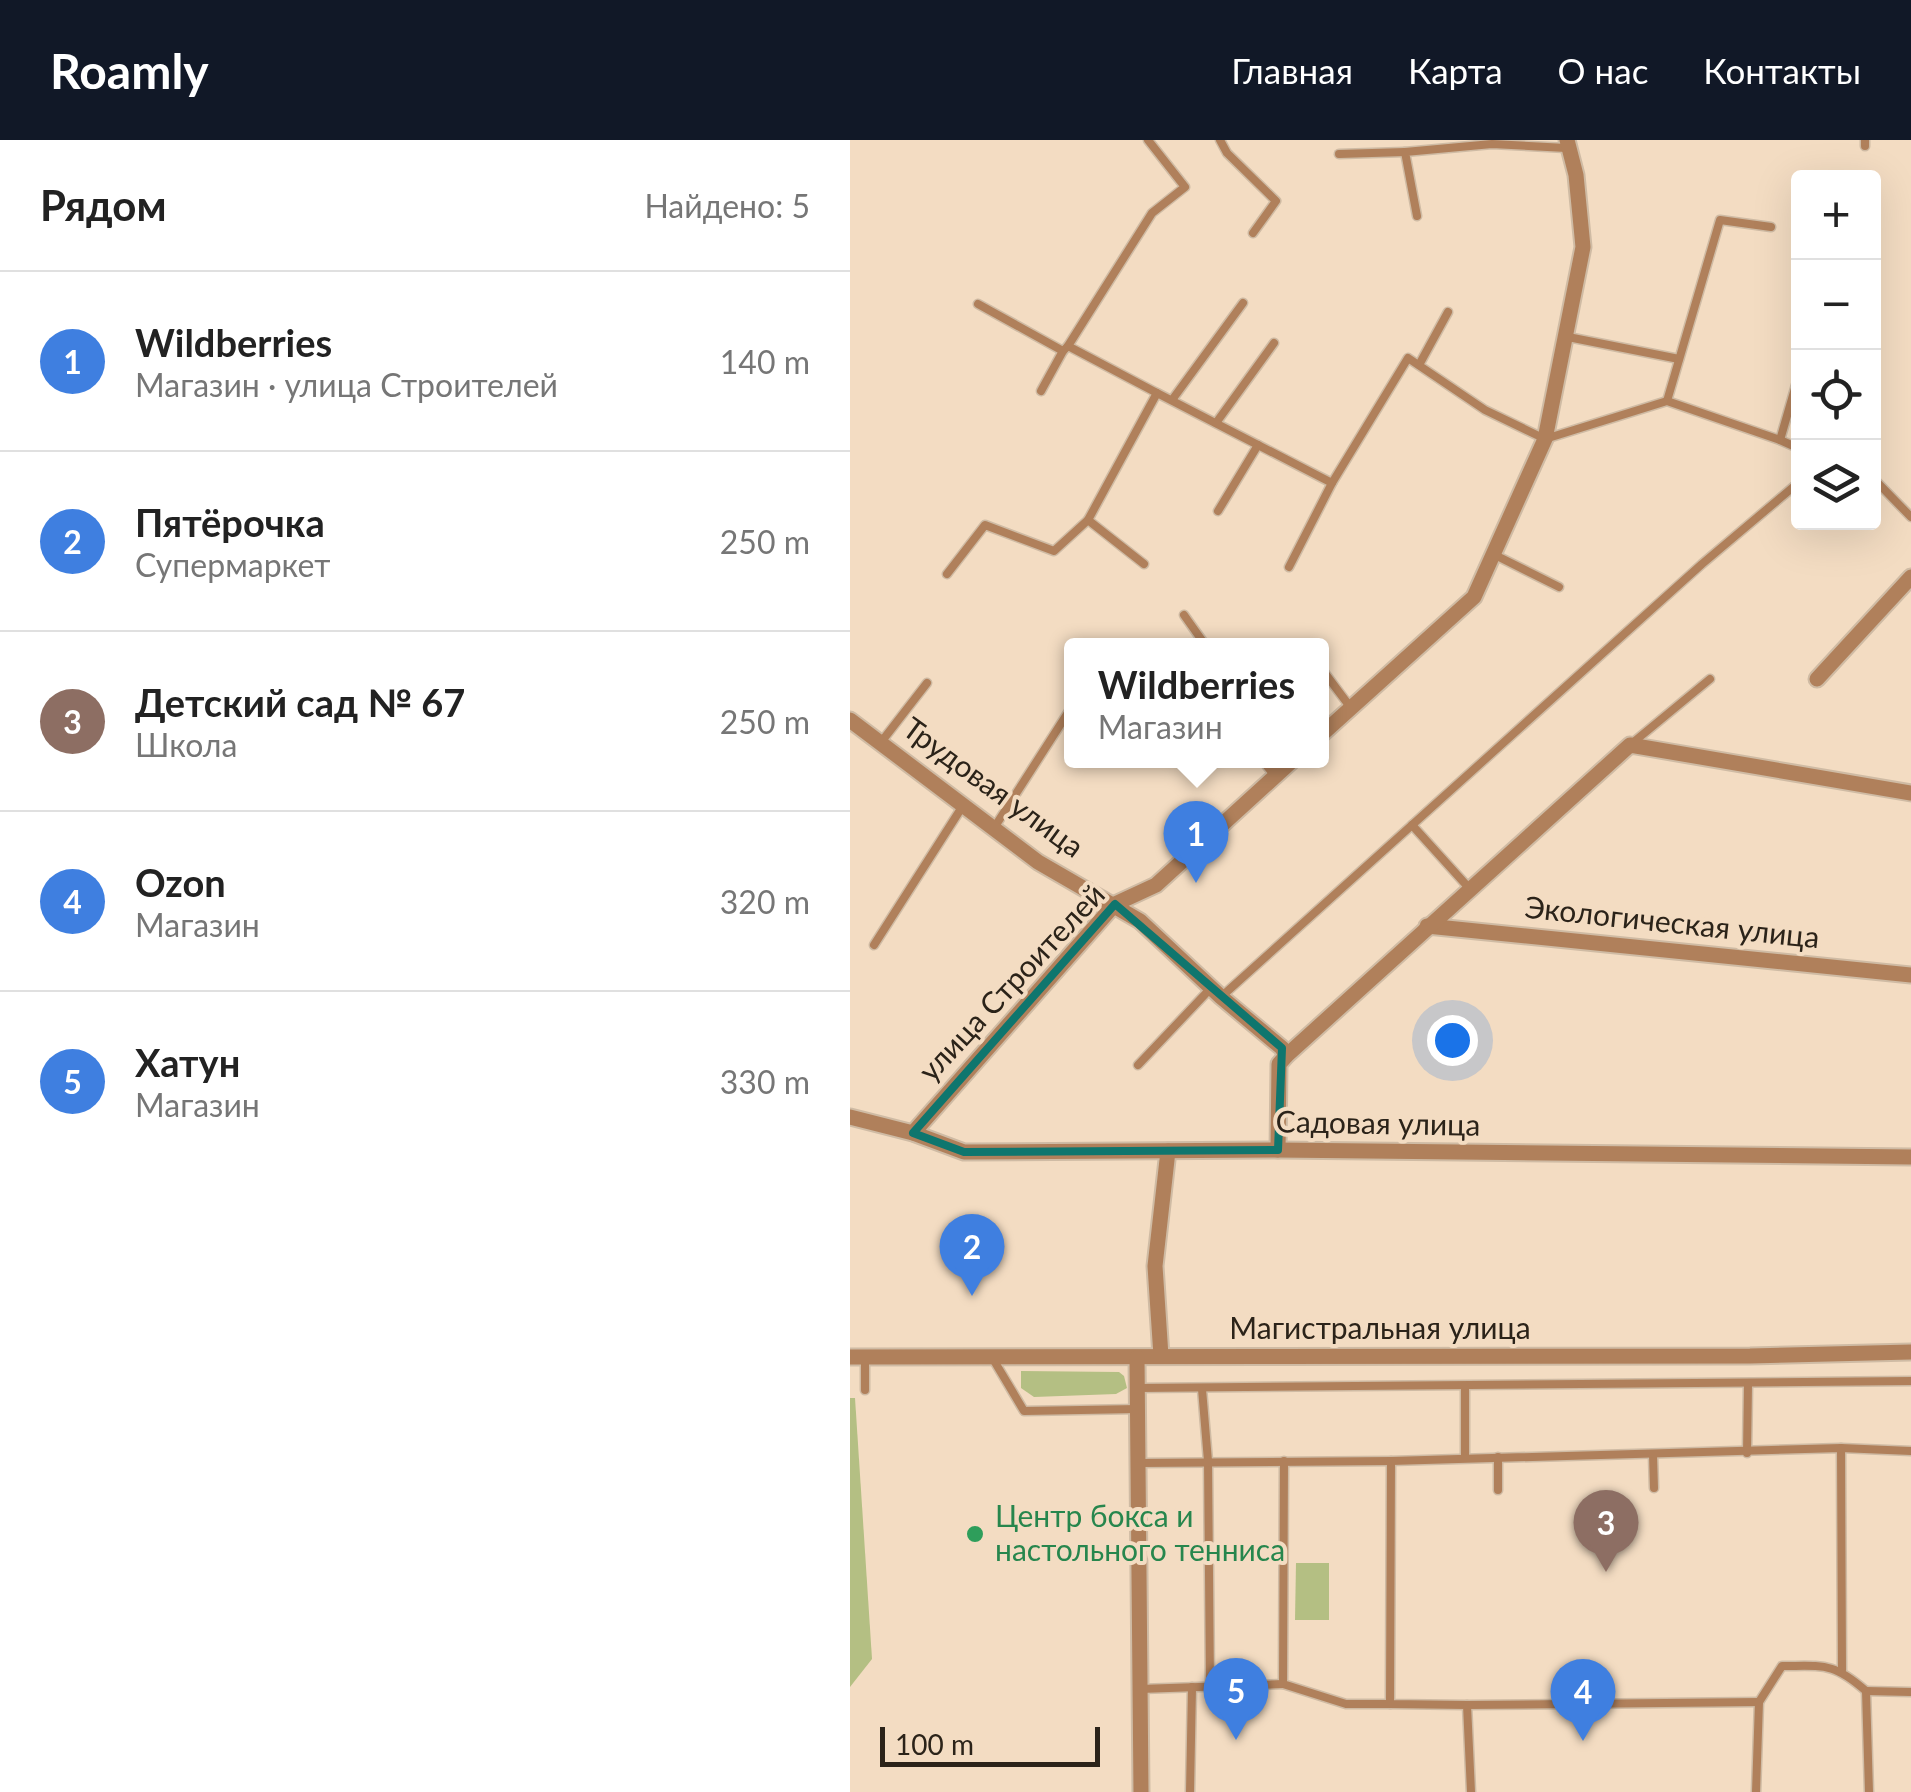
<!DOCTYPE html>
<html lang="ru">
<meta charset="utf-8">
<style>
body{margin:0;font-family:Lato,sans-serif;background:#f6f6f6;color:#222}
.controls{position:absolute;right:30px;top:30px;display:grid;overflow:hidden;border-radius:10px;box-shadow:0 10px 40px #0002}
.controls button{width:90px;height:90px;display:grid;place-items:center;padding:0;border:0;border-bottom:2px solid #e0e0e0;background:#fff;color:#222;font:50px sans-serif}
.scale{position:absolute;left:30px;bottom:25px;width:220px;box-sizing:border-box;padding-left:10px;border:5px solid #2b2319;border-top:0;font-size:28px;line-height:35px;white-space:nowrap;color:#2b2319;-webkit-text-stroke:8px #f3dcc2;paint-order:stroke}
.you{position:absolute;left:602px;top:900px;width:35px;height:35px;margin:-25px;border:8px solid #fff;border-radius:50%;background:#1a73e8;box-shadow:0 0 0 15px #1a73e833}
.badge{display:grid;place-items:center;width:65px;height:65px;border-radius:50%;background:#111827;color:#fff;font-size:32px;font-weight:700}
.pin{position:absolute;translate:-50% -82px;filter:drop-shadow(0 2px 5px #0008)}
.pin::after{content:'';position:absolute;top:52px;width:35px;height:30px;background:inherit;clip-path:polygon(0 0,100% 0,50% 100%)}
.popup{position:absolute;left:214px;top:498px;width:265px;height:130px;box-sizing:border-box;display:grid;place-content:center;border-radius:10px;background:#fff;filter:drop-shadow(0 2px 8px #0005);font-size:32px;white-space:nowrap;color:#767676}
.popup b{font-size:38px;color:#222}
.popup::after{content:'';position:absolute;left:50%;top:100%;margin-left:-20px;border:20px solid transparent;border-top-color:#fff}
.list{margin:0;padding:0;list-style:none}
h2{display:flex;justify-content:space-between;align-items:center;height:130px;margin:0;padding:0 40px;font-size:42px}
h2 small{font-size:32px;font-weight:400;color:#767676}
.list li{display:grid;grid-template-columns:65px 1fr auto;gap:30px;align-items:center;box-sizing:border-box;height:180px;padding:0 40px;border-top:2px solid #e0e0e0}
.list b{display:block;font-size:38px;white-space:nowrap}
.list p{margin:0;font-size:32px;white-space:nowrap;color:#767676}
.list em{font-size:32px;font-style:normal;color:#767676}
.icon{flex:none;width:55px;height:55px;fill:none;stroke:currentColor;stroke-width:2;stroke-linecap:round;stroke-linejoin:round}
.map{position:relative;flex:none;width:1061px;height:1652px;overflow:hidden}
header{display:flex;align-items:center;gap:60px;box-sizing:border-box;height:140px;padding:0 50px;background:#111827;color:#fff}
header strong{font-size:48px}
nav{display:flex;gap:55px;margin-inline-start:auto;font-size:35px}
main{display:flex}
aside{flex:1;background:#fff}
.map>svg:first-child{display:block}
.green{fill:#b4bf83}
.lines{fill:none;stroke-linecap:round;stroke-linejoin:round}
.service-casing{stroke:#cfbba4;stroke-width:11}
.minor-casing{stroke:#cfbba4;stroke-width:19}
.service{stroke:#b0805b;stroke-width:8}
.minor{stroke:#b0805b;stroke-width:15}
.marked{fill:none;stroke:#0f766e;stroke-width:8;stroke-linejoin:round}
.leisure-dot{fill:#2e9e5b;stroke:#f3dcc2;stroke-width:4}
.labels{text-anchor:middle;stroke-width:8;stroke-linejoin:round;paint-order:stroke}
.street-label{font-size:30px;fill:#2b2319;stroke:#f3dcc2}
.leisure-label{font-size:30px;fill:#27864d;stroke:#f3dcc2;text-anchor:start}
</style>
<header>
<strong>Roamly</strong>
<nav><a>Главная</a><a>Карта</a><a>О нас</a><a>Контакты</a></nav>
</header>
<main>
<aside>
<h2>Рядом<small>Найдено: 5</small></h2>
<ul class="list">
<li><span class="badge" style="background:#3f7fe0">1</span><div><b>Wildberries</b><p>Магазин · улица Строителей</p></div><em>140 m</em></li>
<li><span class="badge" style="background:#3f7fe0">2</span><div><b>Пятёрочка</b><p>Супермаркет</p></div><em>250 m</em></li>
<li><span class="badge" style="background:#8d6e63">3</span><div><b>Детский сад № 67</b><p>Школа</p></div><em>250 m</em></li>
<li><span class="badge" style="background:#3f7fe0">4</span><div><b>Ozon</b><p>Магазин</p></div><em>320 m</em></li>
<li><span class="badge" style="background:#3f7fe0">5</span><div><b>Хатун</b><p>Магазин</p></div><em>330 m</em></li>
</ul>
</aside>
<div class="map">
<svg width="1061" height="1652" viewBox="0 0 1061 1652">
<rect width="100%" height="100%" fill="#f3dcc2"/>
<g class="green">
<polygon points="171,1231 269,1232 274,1236 277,1248 266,1254 184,1257 171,1248"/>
<polygon points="0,1258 5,1258 22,1519 0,1547"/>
<polygon points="446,1423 479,1423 479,1480 445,1480"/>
</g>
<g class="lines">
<defs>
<g id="service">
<polyline points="298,0 335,47 302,73 218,206 307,253"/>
<polyline points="370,0 377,13 426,61 403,93"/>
<polyline points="1015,6 1015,0"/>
<polyline points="489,14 555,12"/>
<polyline points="567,76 555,12 642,4 716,8"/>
<polyline points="128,164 213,211 218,206"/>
<polyline points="718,197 829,219"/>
<polyline points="569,225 598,172"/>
<polyline points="191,251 213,211"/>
<polyline points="322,260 393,163"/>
<polyline points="817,261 870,80 921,87"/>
<polyline points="366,283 424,203"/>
<polyline points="930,300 948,308"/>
<polyline points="1024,339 1061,377"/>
<polyline points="368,371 408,305"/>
<polyline points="643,414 709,447"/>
<polyline points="294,424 238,380 307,253 482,343 558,218 635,270 695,299 817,261 930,300 948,238"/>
<polyline points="439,427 482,343"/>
<polyline points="97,434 135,385 204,411 238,380"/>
<polyline points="334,475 356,506"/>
<polyline points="471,528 501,568"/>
<polyline points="32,601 77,543"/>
<polyline points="780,605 860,539"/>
<polyline points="412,620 425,636"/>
<polyline points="562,685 619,748"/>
<polyline points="144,688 221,568"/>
<polyline points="24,805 114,664"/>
<polyline points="371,857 852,424 948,343"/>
<polyline points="288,925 361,848"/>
<polyline points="143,1219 174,1271 288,1269"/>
<polyline points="288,1248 1061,1241"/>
<polyline points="352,1249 358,1321 360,1546"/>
<polyline points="15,1250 15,1218"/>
<polyline points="991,1308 992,1530"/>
<polyline points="897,1313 898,1245"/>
<polyline points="803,1315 804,1348"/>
<polyline points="648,1317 648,1350"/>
<polyline points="615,1318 615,1246"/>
<polyline points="434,1321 433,1544 496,1564 540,1564"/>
<polyline points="541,1321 540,1564 617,1565 621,1652"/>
<polyline points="290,1323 541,1321 991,1308 1061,1311"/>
<polyline points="290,1549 433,1544"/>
<polyline points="1016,1551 1061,1552"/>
<polyline points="617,1565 909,1562"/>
<polyline points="340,1652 342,1547"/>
<path d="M906,1652L909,1562L932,1526C974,1526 983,1522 1016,1551L1019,1652"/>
</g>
<g id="minor">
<polyline points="967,539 1061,437"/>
<polyline points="0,580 188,722 290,781 371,857 432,908 436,916"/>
<polyline points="471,595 624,457 695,299 733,107 726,35 717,0"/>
<polyline points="577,786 1061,835"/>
<polyline points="0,977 63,993 114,1012 428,1010 1061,1017"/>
<polyline points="63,993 265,764 306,745 443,620"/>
<polyline points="428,1010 429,924 436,916 780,605 1061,653"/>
<polyline points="311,1216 305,1126 318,1011"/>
<polyline points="0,1217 900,1216 1061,1212"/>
<polyline points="287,1218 291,1652"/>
</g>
</defs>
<use href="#service" class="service-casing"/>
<use href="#minor" class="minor-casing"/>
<use href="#service" class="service"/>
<use href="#minor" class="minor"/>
</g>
<path class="marked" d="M265,764L432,908L428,1010L114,1012L63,993Z"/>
<circle class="leisure-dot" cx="125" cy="1394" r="10"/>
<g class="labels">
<g class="street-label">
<text transform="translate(143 648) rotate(36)" y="10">Трудовая улица</text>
<text transform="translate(822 783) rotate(6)" y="10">Экологическая улица</text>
<text transform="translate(162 843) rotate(-47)" y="10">улица Строителей</text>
<text transform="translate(528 984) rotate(1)" y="10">Садовая улица</text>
<text x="530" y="1199">Магистральная улица</text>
</g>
<g class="leisure-label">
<text x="145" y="1387">Центр бокса и<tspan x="145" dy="34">настольного тенниса</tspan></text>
</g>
</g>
</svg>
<div class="controls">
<button>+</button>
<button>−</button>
<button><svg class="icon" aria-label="locate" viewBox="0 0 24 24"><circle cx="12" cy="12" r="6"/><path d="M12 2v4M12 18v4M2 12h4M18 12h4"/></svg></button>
<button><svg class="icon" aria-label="layers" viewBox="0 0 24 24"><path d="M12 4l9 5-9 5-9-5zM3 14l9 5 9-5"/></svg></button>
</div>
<div class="scale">100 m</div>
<div class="you"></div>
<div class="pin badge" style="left:346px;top:743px;background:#3f7fe0">1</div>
<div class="popup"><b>Wildberries</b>Магазин</div>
<div class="pin badge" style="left:122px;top:1156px;background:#3f7fe0">2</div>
<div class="pin badge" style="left:756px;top:1432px;background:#8d6e63">3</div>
<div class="pin badge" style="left:733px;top:1601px;background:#3f7fe0">4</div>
<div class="pin badge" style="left:386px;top:1600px;background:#3f7fe0">5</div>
</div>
</main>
